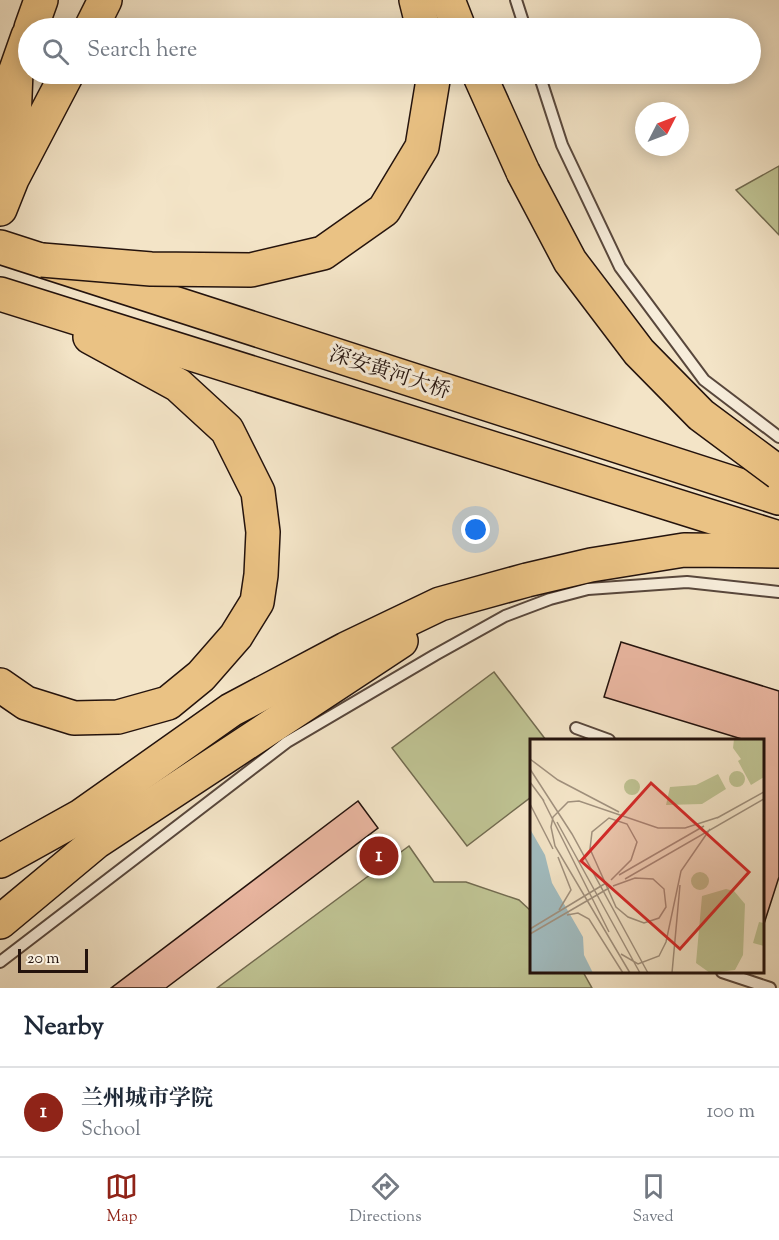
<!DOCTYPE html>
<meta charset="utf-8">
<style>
body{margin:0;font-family:"Sorts Mill Goudy","Noto Serif SC",serif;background:#f2f2f3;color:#1f2937}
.compass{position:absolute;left:635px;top:102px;width:54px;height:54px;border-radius:50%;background:#fff;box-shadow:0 3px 15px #0003;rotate:48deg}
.scale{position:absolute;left:18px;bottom:15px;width:70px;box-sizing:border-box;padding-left:6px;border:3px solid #24130d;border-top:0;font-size:16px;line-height:21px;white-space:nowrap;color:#24130d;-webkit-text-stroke:4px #f7eddb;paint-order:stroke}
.you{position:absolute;left:476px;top:530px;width:21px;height:21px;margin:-15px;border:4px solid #fff;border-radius:50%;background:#1a73e8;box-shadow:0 0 0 9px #1a73e833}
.badge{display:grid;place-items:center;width:39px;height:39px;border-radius:50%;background:#8f2418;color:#fff;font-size:20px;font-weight:700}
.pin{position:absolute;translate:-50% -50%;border:3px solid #fff;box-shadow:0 2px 6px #0006}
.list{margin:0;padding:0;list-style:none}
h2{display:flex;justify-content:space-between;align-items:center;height:78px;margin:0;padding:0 24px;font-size:26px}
h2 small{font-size:20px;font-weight:400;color:#747a83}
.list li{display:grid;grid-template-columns:39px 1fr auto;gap:18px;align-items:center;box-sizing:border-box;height:90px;padding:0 24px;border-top:2px solid #e0e1e3}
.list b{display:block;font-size:22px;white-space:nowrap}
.list p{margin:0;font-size:20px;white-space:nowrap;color:#747a83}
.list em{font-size:20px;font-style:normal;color:#747a83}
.icon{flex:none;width:33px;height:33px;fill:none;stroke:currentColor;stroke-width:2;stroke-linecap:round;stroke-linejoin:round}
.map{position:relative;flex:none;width:779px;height:988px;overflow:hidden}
.search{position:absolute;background:#fff;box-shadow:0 3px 15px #0003;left:18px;right:18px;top:18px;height:66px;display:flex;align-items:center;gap:15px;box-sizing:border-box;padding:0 21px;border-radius:33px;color:#747a83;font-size:22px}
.sheet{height:168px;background:#fff}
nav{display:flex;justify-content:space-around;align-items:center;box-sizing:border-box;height:84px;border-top:2px solid #e0e1e3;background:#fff;font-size:16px;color:#747a83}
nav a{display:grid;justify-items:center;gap:3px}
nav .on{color:#8f2418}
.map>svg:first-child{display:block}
.green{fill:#bfc393;stroke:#726b50;stroke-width:1.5}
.building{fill:#e8b59f;stroke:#24130d;stroke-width:1.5}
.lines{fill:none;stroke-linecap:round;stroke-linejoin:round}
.service-casing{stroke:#58473c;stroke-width:14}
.primary-casing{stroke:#24130d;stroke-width:36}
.service{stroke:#f7eddb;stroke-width:10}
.primary{stroke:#eac284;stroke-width:33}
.primary-bridge-casing{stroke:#24130d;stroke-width:36;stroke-linecap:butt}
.primary-bridge{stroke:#eac284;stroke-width:33}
.labels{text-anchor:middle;stroke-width:6;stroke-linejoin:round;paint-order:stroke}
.street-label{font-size:21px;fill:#24130d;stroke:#f7eddb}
.inset-road{fill:none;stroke:#a0907d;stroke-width:1.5}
.view{fill:#d62828;fill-opacity:0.15;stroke:#d62828;stroke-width:3}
.inset-edge{fill:none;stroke:#24130d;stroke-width:3}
</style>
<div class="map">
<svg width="779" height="988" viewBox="0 0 779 988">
<rect width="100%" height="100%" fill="#f3e4c7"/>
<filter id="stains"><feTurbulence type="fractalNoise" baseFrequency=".00333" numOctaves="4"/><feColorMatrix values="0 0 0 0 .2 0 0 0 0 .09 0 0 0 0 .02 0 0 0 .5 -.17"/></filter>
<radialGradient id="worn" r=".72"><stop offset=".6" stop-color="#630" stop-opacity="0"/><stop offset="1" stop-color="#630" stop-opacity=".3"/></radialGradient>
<g class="green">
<polygon points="779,166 779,235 736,190"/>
<polygon points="494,672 546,740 532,740 531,797 467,846 392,748"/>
<polygon points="409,846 434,882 466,882 519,900 531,911 532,972 583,972 592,988 217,988"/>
</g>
<g class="building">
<polygon points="621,642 779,691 779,877 762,930 762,740 745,740 604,697"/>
<polygon points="358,801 378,828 166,988 111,988"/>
</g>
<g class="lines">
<defs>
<g id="service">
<polyline points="516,0 525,28"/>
<polyline points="539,74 562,145 620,267 704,380 779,437"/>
<polyline points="576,728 609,740"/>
<polyline points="0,962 287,742 435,655 505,616 550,599 588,589 687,582 779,592"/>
<polyline points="722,972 770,988"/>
</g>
<g id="primary">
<polyline points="416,0 423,28"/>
<polyline points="448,0 459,28"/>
<polyline points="31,28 41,0"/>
<polyline points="91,28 105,0"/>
<polyline points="479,74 523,172"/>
<polyline points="9,90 28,36"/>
<polyline points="12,171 16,71"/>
<polyline points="0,209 12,179 67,74"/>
<polyline points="0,247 779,498"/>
<polyline points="0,294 779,538"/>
<polyline points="0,685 26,703 74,718 118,717 168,703 201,676 236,636 257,602 261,575 263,532 258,492 227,430 178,385 90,337"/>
<polyline points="0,861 81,816 231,710 346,649 440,604 527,580 591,565 684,550 779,551"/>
<polyline points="0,922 96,842 401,641"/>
</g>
</defs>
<use href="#service" class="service-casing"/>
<use href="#primary" class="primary-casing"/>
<use href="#service" class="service"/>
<use href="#primary" class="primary"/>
<defs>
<g id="primary-bridge">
<polyline points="523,172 570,261 639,352 701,415 779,473"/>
<polyline points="42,260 151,269 251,270 323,253 384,210 422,147 434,74"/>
</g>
</defs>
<use href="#primary-bridge" class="primary-bridge-casing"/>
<use href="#primary-bridge" class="primary-bridge"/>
</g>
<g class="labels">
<g class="street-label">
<text transform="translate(390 372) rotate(18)" y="7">深安黄河大桥</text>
</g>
</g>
<g transform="translate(530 739)">
<rect width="234" height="234" fill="#f3e4c7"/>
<path d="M204,0H234V38L221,46L208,22L211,20L203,9ZM199 40a8 8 0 1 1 16 0a8 8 0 1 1-16 0ZM188,35L196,50L172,65L136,66L140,48L166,46ZM94 48a8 8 0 1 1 16 0a8 8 0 1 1-16 0ZM161 142a9 9 0 1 1 18 0a9 9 0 1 1-18 0ZM196,150L204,152L215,165L213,216L205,231L180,234L166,224L172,157ZM229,183L234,184V207L223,204Z" fill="#bfc393"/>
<path d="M0,90L15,116L22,144L53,198L54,216L63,234H0Z" fill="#a1bcc0"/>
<path class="inset-road" d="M0,20L28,41L89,73M0,30L42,95L118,234M0,43L14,62M13,61L79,193M0,65L23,110M187,79L234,53M27,83L110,234M28,118L41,151L29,171M89,136L174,87M95,140L234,60M81,141L101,121L107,103L97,85L79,79L62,93L60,110L86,168L98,178L114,184L129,179L136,168L134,150L123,140L105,139L83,147M37,176L48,174L59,180L93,234M0,190L76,144M0,195L79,149M91,215L108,225L129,217L136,203L151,132L180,90M100,234L25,107L21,88L23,78L38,63L49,62L128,89H155L189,78M142,234L150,146"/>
<path class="view" d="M121,44L219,133L150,210L51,122Z"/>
<rect width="234" height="234" class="inset-edge"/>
</g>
<rect width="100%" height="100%" filter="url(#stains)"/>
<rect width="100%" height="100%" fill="url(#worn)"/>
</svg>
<svg class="compass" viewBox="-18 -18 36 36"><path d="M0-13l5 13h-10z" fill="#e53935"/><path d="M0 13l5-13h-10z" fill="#747a83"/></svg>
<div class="scale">20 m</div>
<div class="you"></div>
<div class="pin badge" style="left:379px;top:856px">1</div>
<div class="search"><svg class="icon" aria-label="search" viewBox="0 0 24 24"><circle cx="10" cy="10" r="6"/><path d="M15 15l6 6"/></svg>Search here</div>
</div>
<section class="sheet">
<h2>Nearby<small></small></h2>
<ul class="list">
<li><span class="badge">1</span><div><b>兰州城市学院</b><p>School</p></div><em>100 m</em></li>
</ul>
</section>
<nav>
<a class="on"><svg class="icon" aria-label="map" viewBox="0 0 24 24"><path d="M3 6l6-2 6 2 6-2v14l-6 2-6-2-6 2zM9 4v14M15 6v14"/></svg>Map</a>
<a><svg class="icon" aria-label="directions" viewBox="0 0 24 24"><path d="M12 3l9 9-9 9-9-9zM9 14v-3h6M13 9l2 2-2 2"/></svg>Directions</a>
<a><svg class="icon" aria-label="saved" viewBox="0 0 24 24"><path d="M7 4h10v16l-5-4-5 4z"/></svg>Saved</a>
</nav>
